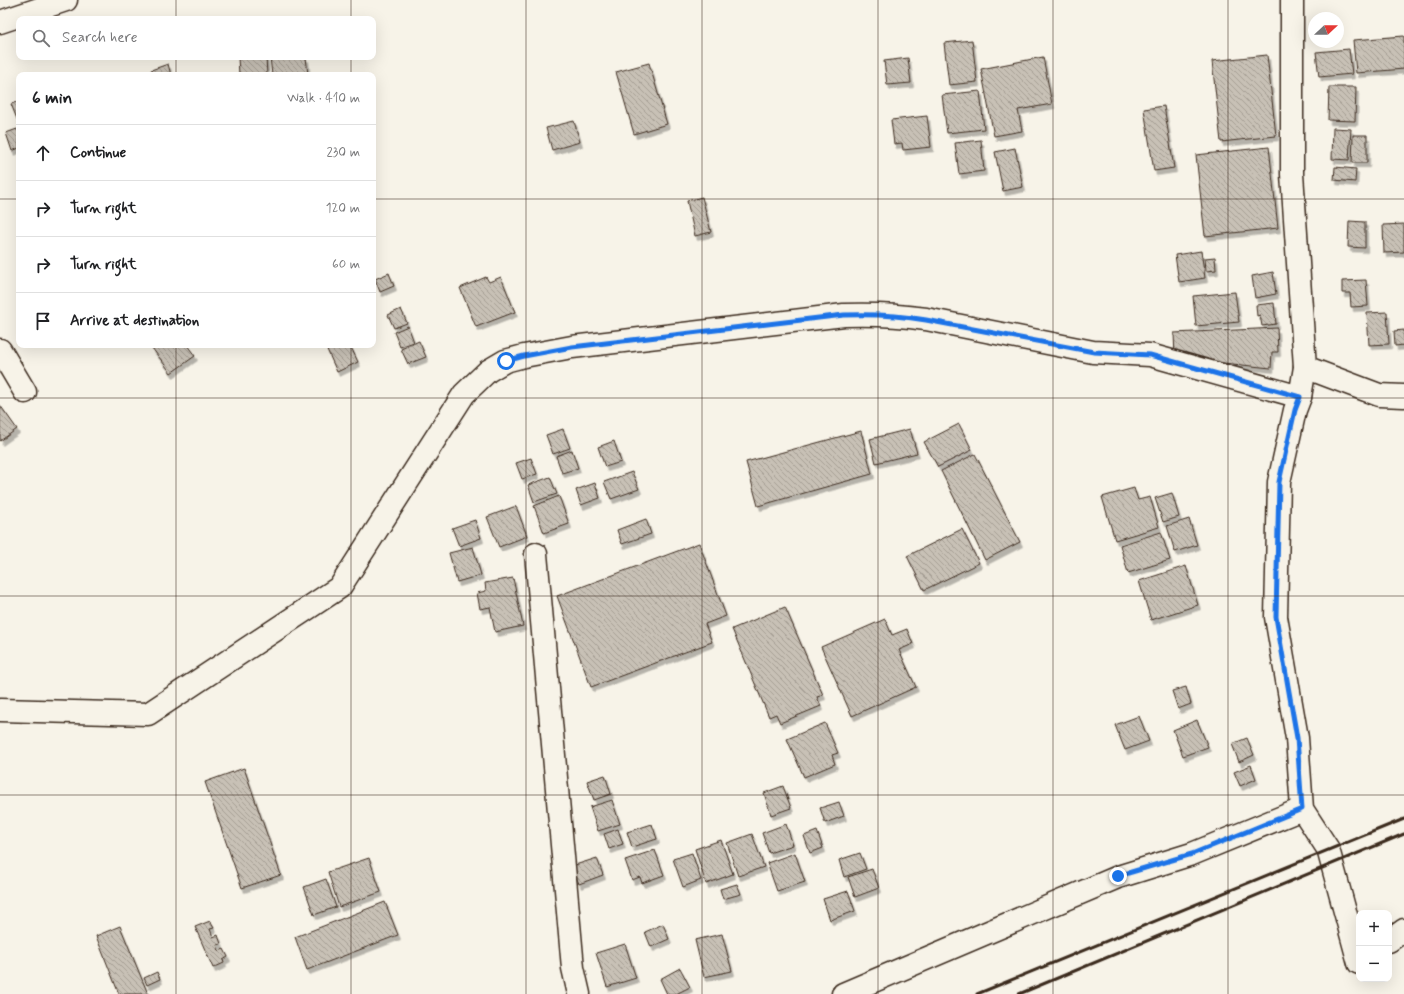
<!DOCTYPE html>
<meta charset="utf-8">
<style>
body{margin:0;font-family:Mynerve,sans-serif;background:#f2f2f2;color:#202124}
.controls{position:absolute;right:12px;bottom:12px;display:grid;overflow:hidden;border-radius:8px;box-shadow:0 4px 16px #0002}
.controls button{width:36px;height:36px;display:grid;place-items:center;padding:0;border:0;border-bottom:1px solid #e0e0e0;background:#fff;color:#202124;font:20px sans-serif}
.compass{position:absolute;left:1308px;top:12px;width:36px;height:36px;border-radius:50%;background:#fff;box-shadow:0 4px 16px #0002;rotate:68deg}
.stop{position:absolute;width:12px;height:12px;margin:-9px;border:3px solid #1a73e8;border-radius:50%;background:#fff}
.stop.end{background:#1a73e8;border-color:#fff;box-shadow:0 1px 4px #0008}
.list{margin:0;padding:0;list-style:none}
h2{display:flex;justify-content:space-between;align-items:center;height:52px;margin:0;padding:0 16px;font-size:17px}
h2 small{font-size:13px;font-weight:400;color:#757577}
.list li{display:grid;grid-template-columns:26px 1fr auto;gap:12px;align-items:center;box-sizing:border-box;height:56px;padding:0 16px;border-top:1px solid #e0e0e0}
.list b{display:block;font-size:15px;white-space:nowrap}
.list em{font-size:13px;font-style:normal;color:#757577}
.icon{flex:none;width:22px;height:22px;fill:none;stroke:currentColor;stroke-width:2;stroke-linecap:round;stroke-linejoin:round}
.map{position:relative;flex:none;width:1404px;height:994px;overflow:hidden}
.search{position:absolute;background:#fff;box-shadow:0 4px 16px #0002;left:16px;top:16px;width:360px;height:44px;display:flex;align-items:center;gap:10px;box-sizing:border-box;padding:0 14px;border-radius:8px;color:#757577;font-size:15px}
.panel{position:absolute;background:#fff;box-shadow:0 4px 16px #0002;left:16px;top:72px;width:360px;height:276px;border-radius:8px}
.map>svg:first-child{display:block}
.building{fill:url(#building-back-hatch);stroke:#3b2a1e;filter:url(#shadow)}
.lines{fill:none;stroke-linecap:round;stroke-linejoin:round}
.street-casing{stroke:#3b2a1e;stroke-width:25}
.primary-casing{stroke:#3b2a1e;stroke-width:25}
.street{stroke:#f7f3e8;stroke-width:22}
.primary{stroke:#f7f3e8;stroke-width:22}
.rail{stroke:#3b2a1e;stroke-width:3}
.route{stroke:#1a73e8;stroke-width:5}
.grid{fill:none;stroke:#3b2a1e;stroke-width:1;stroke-opacity:0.55}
</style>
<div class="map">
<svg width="1404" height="994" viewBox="0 0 1404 994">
<defs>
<pattern id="building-back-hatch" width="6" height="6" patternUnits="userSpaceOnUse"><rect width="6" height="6" fill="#c8c1b6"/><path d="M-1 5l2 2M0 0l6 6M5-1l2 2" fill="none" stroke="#a49d93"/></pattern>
<filter id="shadow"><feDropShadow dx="2.5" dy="4.5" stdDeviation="0" flood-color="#0004"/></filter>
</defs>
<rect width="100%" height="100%" fill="#f7f3e8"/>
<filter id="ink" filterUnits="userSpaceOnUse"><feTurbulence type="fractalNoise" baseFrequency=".025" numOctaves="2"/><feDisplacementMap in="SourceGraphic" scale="8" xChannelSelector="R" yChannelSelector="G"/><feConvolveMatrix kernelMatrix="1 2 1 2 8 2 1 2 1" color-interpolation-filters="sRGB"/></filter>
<g filter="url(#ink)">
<g class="building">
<polygon points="1404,36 1404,69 1356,73 1353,40"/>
<polygon points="972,40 977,82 949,85 944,43"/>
<polygon points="1349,49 1352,74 1319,77 1316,52"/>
<polygon points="1267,55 1276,136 1221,142 1212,61"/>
<polygon points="238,57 266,57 267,75 239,75"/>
<polygon points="270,57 306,57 308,75 272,75"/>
<polygon points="1043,57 1052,104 1018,110 1022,131 994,136 981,69"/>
<polygon points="908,58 911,83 887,85 884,61"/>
<polygon points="649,63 667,124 634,134 616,72"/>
<polygon points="168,64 171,75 152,75 151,70"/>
<polygon points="1329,87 1356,87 1355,121 1328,120"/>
<polygon points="980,91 984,129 947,133 942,95"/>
<polygon points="19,101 19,124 11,104"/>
<polygon points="1164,106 1174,168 1154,171 1144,109"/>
<polygon points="927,116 931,147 903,150 902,143 894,144 891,120"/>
<polygon points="574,121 580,142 552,150 546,128"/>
<polygon points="1333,128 1351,129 1349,160 1332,159"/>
<polygon points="17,129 19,132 19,148 12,151 6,133"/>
<polygon points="1353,135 1367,135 1367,163 1352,163"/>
<polygon points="981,140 984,171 959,174 955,143"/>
<polygon points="1269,147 1278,228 1205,236 1196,155"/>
<polygon points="1015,148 1023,187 1003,191 995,152"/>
<polygon points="1335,167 1356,169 1355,182 1334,180"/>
<polygon points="702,197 711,232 695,236 687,201"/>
<polygon points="1349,221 1365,222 1365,248 1348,247"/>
<polygon points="1404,224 1404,252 1384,253 1383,225"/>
<polygon points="1201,251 1205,278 1179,282 1175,255"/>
<polygon points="1215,257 1216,270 1206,271 1205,258"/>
<polygon points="1273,272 1276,294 1255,298 1252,276"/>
<polygon points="389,273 394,286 380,292 375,279"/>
<polygon points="486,277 489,282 501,277 515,312 476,327 460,288"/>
<polygon points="1366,280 1368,306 1351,307 1350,293 1342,293 1342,281"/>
<polygon points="1235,292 1239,322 1196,326 1193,296"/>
<polygon points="1274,303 1276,324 1262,326 1260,315 1257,316 1256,305"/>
<polygon points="401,309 407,323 394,328 388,315"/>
<polygon points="1387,312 1389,344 1369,345 1367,313"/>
<polygon points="408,326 414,342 400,347 394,332"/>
<polygon points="1277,328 1278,352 1272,352 1271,368 1175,358 1174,333"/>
<polygon points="1404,330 1404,345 1395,346 1394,331"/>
<polygon points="419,341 426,357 408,364 401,349"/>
<polygon points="156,345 187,345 195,356 171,373 152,348"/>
<polygon points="325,345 350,345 358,362 337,372"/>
<polygon points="0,405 17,429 0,441"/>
<polygon points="959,424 972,450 938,467 924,442"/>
<polygon points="563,429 570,448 553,454 546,435"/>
<polygon points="910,429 917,453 876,463 870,439"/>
<polygon points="861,431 872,474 758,506 746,462"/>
<polygon points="614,441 621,462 605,467 598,447"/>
<polygon points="572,450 578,468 562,473 556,456"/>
<polygon points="975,454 1020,542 985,560 941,471"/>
<polygon points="531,458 537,474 522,479 516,463"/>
<polygon points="632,472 639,489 611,499 604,482"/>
<polygon points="550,477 557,494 534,502 528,485"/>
<polygon points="595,483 600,498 581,505 576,490"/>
<polygon points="1134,488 1138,500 1150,497 1159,527 1115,540 1102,497"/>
<polygon points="1172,493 1179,517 1163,522 1155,498"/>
<polygon points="559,496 569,524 544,533 534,506"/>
<polygon points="516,506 527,536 499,547 487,517"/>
<polygon points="646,519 651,534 622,544 617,530"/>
<polygon points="1189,519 1197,545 1175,552 1167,526"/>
<polygon points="475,520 481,538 459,546 452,528"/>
<polygon points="962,529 979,563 924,590 907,556"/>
<polygon points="1161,532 1170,560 1128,573 1120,545"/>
<polygon points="699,543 726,616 705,624 712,642 591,687 557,596"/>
<polygon points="473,547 481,575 457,582 449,553"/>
<polygon points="1186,566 1198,605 1151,620 1139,581"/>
<polygon points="513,578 523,626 495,632 490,607 480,609 477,593 486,591 485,583"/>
<polygon points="785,607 823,695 817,697 821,706 780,723 776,714 769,717 732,629"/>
<polygon points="885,619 892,635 907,629 913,644 899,650 916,687 852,716 821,647"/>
<polygon points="1186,687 1191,704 1178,709 1172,691"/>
<polygon points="1139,716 1149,741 1125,750 1115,725"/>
<polygon points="1197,720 1208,747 1183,756 1173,730"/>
<polygon points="825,723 838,753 832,755 835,764 804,777 787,739"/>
<polygon points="1247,738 1254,755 1239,762 1232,744"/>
<polygon points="1251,765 1256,779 1240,786 1234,772"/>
<polygon points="244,768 281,875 242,888 205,782"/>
<polygon points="605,775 611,794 594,800 587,781"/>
<polygon points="783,786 791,808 771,815 764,793"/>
<polygon points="612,800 620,824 598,831 590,807"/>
<polygon points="839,802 844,816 825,823 820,808"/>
<polygon points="652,824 657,839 632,847 627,832"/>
<polygon points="786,824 793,845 769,853 762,833"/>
<polygon points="618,829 623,844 609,849 604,834"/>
<polygon points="817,831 823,848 810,853 804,836"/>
<polygon points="752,834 764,867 738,876 727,843"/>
<polygon points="721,840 733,874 706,884 695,849"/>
<polygon points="655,850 664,875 642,883 640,877 632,880 625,860"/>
<polygon points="692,853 701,880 683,887 673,859"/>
<polygon points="795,853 805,882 777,891 767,863"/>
<polygon points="860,853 866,869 844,877 839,860"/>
<polygon points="369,858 381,892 339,907 328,872"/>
<polygon points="597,858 603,875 579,884 572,866"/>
<polygon points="872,869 879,888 855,897 848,877"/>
<polygon points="326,879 336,907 314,915 304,887"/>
<polygon points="737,884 741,894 723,899 720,889"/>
<polygon points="848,891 855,911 830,920 823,899"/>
<polygon points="385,902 398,935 307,970 295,937"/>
<polygon points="210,921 214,928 210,929 213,937 218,935 221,944 217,945 219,951 224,949 228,957 223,960 224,963 213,968 195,927"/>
<polygon points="663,924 669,939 651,947 645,932"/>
<polygon points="120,926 148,994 119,994 96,936"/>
<polygon points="722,934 732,971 704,977 695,940"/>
<polygon points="625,944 636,978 607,987 596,953"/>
<polygon points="680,968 690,987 676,994 667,994 660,979"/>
<polygon points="157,972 160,979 147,985 144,978"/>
</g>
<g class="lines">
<defs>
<g id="street">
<polyline points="1292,0 1292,174 1305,367 1300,397 1295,410 1279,482 1276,617 1297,738 1302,809 1328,849 1359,963"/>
<polyline points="0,350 25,392"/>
<polyline points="1305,367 1379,395 1404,396"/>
<polyline points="536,554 573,968 579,994"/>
<path d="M0,710L148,714L340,587L464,394L488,371L505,361L524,356L572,347L844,315C873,314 897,315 926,319L1093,352L1150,355L1300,397"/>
<polyline points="1389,941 1404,930"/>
<polyline points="843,994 1118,877 1192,854 1302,809"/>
</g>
<polyline id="primary" points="0,22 66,0"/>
</defs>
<use href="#street" class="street-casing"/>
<use href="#primary" class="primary-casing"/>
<use href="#street" class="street"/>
<use href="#primary" class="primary"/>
<g class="rail">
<polyline points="977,994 1404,819"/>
<polyline points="1019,994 1404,834"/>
</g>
</g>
</g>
<g class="lines" filter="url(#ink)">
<path class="route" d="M506,361L524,356L572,347L844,315C872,314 898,315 926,320L1094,352L1150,355L1300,397L1295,410L1279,482L1276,617L1297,738L1302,809L1192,854L1118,876"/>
</g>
<path class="grid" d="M176,0V19M351,0V19M526,0V994M702,0V994M878,0V994M1053,0V994M1228,0V994M176,57V75M351,57V75M0,199H19M373,199H1404M176,345V994M351,345V994M0,398H1404M0,596H1404M0,795H1404"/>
</svg>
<div class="controls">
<button>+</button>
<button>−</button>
</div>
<svg class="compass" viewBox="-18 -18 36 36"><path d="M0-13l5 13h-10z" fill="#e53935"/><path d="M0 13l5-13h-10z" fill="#757577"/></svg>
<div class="stop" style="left:506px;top:361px"></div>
<div class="stop end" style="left:1118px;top:876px"></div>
<div class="search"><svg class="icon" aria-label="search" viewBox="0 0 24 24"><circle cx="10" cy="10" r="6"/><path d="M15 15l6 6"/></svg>Search here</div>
<section class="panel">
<h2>6 min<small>Walk · 410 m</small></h2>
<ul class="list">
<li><svg class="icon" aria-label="ahead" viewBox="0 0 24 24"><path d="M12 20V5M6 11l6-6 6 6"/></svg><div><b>Continue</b></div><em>230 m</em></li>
<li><svg class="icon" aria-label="right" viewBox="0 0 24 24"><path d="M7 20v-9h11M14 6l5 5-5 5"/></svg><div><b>Turn right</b></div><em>120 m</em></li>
<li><svg class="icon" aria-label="right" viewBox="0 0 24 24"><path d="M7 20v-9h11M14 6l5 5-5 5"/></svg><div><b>Turn right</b></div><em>60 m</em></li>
<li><svg class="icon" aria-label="arrive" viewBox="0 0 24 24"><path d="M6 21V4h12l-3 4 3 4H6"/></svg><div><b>Arrive at destination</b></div></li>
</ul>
</section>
</div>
